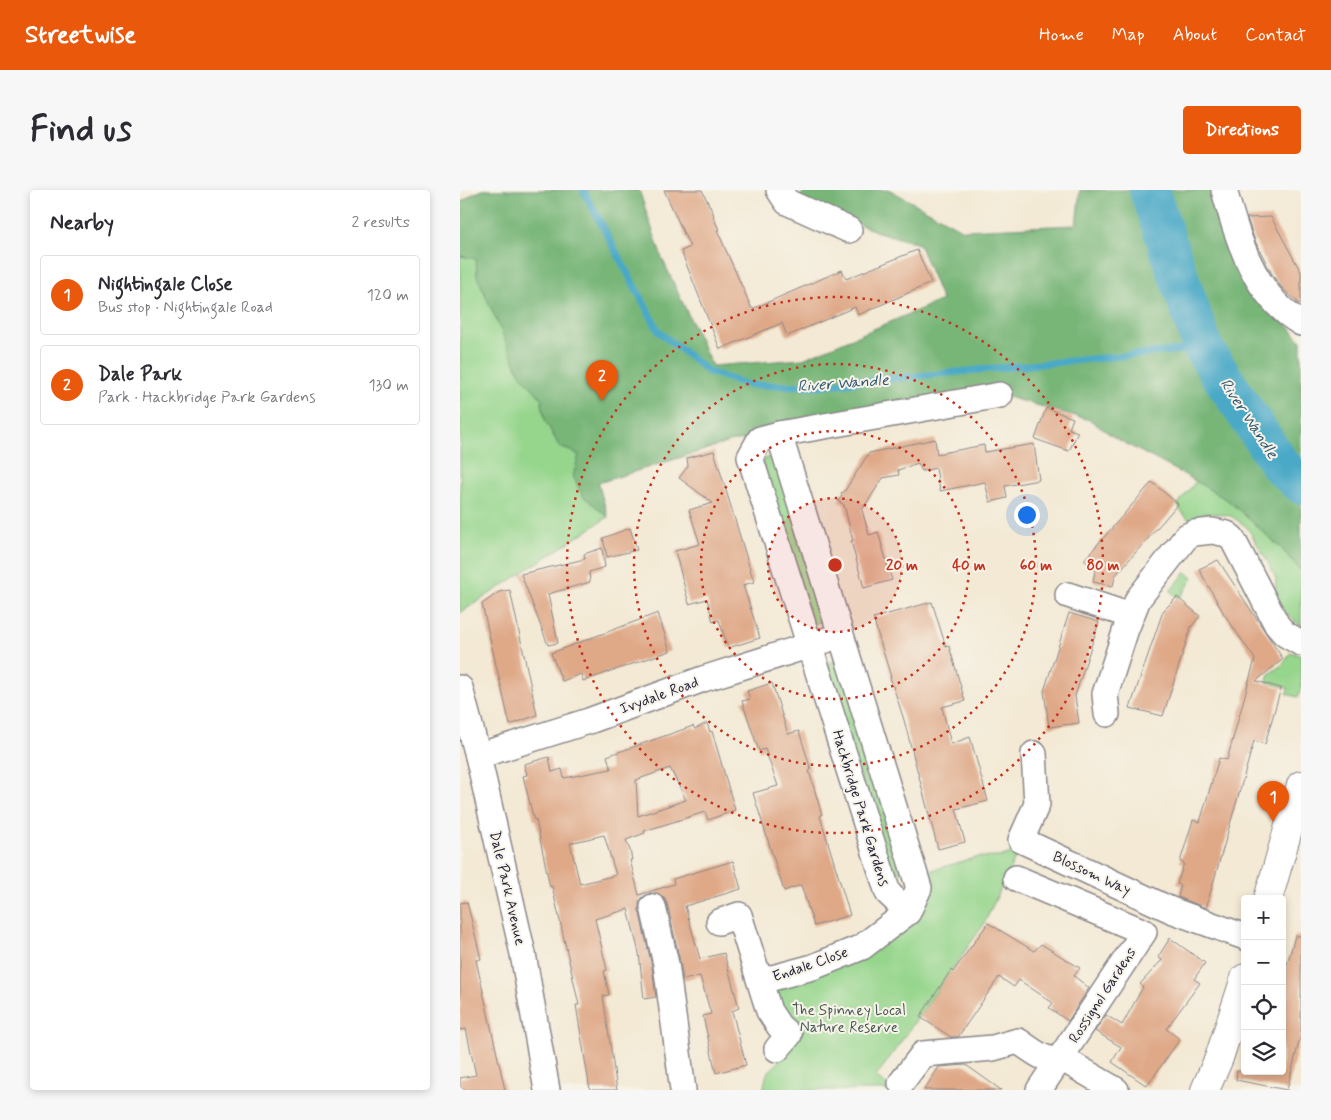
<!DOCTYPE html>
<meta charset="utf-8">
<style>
body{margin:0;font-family:Mynerve,sans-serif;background:#f7f7f7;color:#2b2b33}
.controls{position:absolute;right:15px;bottom:15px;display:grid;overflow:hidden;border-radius:5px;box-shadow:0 2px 8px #0003}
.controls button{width:45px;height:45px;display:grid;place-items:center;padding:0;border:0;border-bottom:1px solid #e1e1e2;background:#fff;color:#2b2b33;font:25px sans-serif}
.you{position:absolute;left:566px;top:324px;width:18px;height:18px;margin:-12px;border:4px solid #fff;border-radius:50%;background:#1a73e8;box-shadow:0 0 0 8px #1a73e833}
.badge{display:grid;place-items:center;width:32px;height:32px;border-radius:50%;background:#ea580c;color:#fff;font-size:16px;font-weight:700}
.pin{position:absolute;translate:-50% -41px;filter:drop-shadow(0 1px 2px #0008)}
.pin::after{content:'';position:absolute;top:26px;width:18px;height:15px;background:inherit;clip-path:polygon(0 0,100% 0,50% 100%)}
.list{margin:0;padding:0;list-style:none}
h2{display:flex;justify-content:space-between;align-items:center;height:65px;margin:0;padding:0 20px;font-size:21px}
h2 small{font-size:16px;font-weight:400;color:#7c7c81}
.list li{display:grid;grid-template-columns:32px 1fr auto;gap:15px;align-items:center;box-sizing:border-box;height:80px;margin:0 10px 10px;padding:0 10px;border:1px solid #e1e1e2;border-radius:5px}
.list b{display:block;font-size:19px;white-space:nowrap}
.list p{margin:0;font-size:16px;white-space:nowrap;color:#7c7c81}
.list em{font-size:16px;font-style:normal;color:#7c7c81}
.icon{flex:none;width:28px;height:28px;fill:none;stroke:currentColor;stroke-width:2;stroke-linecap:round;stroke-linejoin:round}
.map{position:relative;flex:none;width:841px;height:900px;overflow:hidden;border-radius:5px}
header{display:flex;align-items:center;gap:30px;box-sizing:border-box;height:70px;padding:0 25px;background:#ea580c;color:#fff}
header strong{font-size:24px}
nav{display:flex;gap:28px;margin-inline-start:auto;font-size:18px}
.intro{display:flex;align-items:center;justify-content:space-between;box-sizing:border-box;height:120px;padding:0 30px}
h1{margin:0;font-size:35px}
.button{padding:12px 22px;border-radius:5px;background:#ea580c;color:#fff;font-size:18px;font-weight:700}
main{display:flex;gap:30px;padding:0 30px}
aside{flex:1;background:#fff;border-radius:5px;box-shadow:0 2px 8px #0003}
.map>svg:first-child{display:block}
.green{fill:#95d58c;stroke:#5c7c64}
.forest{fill:#78b678;stroke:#4d6c5a}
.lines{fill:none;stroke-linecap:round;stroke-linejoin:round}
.stream{stroke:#48a9c7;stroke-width:7}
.river{stroke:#48a9c7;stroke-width:40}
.building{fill:#dfa988;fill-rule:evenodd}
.minor-casing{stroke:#8a8688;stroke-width:28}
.major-casing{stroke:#8a8688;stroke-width:30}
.minor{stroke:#fff;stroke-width:25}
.major{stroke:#fff;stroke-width:28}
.ring{fill:none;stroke:#c8321e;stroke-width:2.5;stroke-dasharray:2.5 5}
.labels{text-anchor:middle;stroke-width:4;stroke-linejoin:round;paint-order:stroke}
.street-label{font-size:15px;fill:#22223b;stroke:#f7f3e8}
.park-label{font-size:15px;fill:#445853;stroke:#f7f3e8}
.water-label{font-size:16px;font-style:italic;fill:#315873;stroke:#f7f3e8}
.centre{fill:#c8321e;stroke:#f7f3e8;stroke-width:2.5}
.ring-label{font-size:15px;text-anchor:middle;font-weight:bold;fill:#c8321e;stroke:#f7f3e8;stroke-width:4;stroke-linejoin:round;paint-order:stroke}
</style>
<header>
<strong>Streetwise</strong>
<nav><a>Home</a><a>Map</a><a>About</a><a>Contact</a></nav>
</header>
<div class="intro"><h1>Find us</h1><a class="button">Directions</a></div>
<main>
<aside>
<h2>Nearby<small>2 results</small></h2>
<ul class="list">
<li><span class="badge">1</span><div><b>Nightingale Close</b><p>Bus stop · Nightingale Road</p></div><em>120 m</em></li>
<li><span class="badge">2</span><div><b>Dale Park</b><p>Park · Hackbridge Park Gardens</p></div><em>130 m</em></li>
</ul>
</aside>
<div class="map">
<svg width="841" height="900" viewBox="0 0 841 900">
<rect width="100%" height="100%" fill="#f7f3e8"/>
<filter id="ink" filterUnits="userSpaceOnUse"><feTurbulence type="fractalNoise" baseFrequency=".02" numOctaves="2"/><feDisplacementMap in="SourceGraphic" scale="10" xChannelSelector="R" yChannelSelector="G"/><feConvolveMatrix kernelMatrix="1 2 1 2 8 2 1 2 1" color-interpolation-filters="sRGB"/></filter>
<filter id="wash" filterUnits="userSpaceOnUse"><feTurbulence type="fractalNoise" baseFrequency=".0096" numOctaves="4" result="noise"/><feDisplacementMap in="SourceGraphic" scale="20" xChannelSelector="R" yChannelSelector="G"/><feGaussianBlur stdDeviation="1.12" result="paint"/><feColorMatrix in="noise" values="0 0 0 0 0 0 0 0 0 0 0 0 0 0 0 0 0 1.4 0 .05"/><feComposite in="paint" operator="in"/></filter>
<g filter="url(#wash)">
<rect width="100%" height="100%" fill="#f3e9d4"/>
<g class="green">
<polygon points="23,0 201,70 250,177 300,249 273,251 138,293 148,327 0,423 0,13 13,4"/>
<polygon points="313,266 318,271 361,424 360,432 353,435 303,276 304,269"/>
<path d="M736,291L769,311L821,358L841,381V436L824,421L815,403L816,389L809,374L787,337L771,326L758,324L745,323L739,325L734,331C727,330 720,321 718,314Z"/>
<polygon points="726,382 733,388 721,406 717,407 710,401"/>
<polygon points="831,462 841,466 841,497 838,507 827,504 828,498 807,492 809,484 822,475"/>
<polygon points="375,471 381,473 443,677 441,682 430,682 367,478 369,473"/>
<polygon points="559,660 524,734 416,887 433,900 303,900 307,883 318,873 320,859 307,794 404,762 462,683 518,667 540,667"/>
</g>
<polygon class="forest" points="23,0 179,0 202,68 252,176 343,169 482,110 459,54 418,42 338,10 345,0 430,0 503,40 616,35 620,0 755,0 789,90 841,151 841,381 821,358 769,311 727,286 655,248 630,230 540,205 300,249 273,251 138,293 148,327 123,306 113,286 119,265 99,256 85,230 81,208 60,184 17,86 16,69 0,66 0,13 13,4"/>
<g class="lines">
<polyline class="stream" points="123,0 199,142 249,182 289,195 356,196 743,158"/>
<polyline class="river" points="689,0 743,158 821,276 841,294"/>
</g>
<g id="blocks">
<g class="building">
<polygon points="204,0 242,0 254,25 253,26 259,40 257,40 292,119 382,80 386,89 457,60 471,93 398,125 395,117 327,146 322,133 260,159 221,61 230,57"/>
<polygon points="811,27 841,82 841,115 822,98 812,84 795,51 787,28"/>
<polygon points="586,218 613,228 609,239 618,242 609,261 575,249"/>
<polygon points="475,249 477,264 524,255 525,262 574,254 579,290 545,296 547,308 530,312 525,292 480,301 476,278 462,281 458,273 438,280 439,285 423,288 402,320 409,345 418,342 432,390 404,398 391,351 393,351 384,315 378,311 382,306 381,303 384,302 409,263"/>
<polygon points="254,261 294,392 283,395 300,448 268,458 259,430 253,432 247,409 229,414 215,361 240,354 229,320 253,313 219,288 228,276 227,268"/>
<polygon points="692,292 718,314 655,386 653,396 633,392 635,380 624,370"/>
<polygon points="170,338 177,360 147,367 143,348"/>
<polygon points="142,358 145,377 129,382 130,392 88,404 98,453 88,455 61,384 125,369 124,364"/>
<polygon points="758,370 823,469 796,491 821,498 805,554 794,551 746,718 718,707 721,695 717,694 724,673 720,672 733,630 740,632 759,568 767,570 795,469 764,424 739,379"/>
<polygon points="50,400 77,525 50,535 22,414 39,402"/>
<polygon points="717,407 740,426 731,437 703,526 670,518 703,421"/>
<polygon points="472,412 486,457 489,456 505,511 482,517 491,554 510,547 528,611 496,619 505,652 478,659 444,530 430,487 431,487 413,428"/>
<polygon points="198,423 210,461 123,491 121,484 102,491 91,463"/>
<polygon points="609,423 639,432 615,506 619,533 589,537 584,501"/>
<polygon points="312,493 328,544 339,541 351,580 349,581 362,625 360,626 390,725 354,736 341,695 324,701 293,603 318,596 305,559 299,561 282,511 290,509 287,501"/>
<path d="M247,533L250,542L252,541L275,620L248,630L245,622L184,641L185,643L166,650L170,660L172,670H170L179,705L214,694L213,689L273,671L281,699L225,716L240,769L264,763L279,818L272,821L286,875L256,883L243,826L251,824L240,786L223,790L220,771L207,713L204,708L198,703H190L183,707L179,712V720L192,777L196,807L184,809L179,763L168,719L135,729L147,780L144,781L149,805L143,806L157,900H130L116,815H119L92,696L90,697L76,630H74L63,586L67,585L64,574L89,567L92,582L102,579L104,588L151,579L147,566L233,536L235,539ZM210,578L226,610L178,626L176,590ZM144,645L156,685L120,694L110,653Z"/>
<polygon points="7,712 21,769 16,770 45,900 0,900 0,888 16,885 6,839 0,840 0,713"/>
<polygon points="528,733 574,761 581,754 620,778 614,786 629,798 608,831 589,818 593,813 559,790 554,797 539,787 498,847 491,847 460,827 491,780 493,782"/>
<polygon points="835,746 841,746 841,844 827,900 776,890 777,881 822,881 822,793"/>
<polygon points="710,748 745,773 734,789 740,793 706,839 720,849 687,896 652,872 661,857 635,841 646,825 662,835 683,797 680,794 702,770 698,767"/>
<polygon points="506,875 541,900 464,900 479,877"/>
</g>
</g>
</g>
<g filter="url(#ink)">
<use href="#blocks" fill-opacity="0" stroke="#8a8688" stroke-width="1"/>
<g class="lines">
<defs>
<g id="minor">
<polyline points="319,0 327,12 389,40"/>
<path d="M764,0C778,49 794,106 841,133"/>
<polyline points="608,405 671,426"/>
<polyline points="0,498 18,566 63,764 87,900"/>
<polyline points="647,524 645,504 666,439 678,409 727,346 734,343 752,341 767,344 772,348 817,435 825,444 841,453"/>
<polyline points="574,564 577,614 561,650 711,720 785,747"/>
<polyline points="18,566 129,531 243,489 366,450"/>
<polyline points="556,688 684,742 579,900"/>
<polyline points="193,717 206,774 223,900"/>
<polyline points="448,722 428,703 290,267 300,249 319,244 540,205"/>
<polyline points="259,732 279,725 309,821 319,836 329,845 317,859"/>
<polyline points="301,791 353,777 402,757 448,722 459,698 319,244"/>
<path d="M441,893L463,864L533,858L558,851C571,859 586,874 601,868L656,900"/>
</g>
<g id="major">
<polyline points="808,709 841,595"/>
<polyline points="745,900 759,868 785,788"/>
</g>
</defs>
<use href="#minor" class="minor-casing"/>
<use href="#major" class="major-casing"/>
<use href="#minor" class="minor"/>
<use href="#major" class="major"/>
</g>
</g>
<circle cx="375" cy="375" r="67" fill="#c8321e" fill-opacity=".12"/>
<g class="ring">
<circle cx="375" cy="375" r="67"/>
<circle cx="375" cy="375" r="134"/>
<circle cx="375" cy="375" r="201"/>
<circle cx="375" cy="375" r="268"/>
</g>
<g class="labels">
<g class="street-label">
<text transform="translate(199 505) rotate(-20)" y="5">Ivydale Road</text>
<text transform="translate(401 618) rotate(73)" y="5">Hackbridge Park Gardens</text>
<text transform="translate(632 683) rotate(25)" y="5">Blossom Way</text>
<text transform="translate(48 698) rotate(77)" y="5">Dale Park Avenue</text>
<text transform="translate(350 774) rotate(-19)" y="5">Endale Close</text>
<text transform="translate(642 805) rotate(-57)" y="5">Rossignol Gardens</text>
</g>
<g class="park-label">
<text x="389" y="825">The Spinney Local<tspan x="389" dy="17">Nature Reserve</tspan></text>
</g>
<g class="water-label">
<text transform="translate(383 192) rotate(-4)" y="6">River Wandle</text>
<text transform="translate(790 228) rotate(57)" y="6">River Wandle</text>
</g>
</g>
<circle cx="375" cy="375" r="8" class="centre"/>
<g class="ring-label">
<text x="442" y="380">20 m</text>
<text x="509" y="380">40 m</text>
<text x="576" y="380">60 m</text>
<text x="643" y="380">80 m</text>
</g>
</svg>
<div class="controls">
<button>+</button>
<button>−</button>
<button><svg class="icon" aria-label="locate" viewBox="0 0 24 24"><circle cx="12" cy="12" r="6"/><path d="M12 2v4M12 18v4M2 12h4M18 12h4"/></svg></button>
<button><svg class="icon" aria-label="layers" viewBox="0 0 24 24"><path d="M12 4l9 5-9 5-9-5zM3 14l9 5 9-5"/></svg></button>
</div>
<div class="you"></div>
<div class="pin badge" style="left:813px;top:632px">1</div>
<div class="pin badge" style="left:142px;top:211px">2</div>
</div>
</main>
